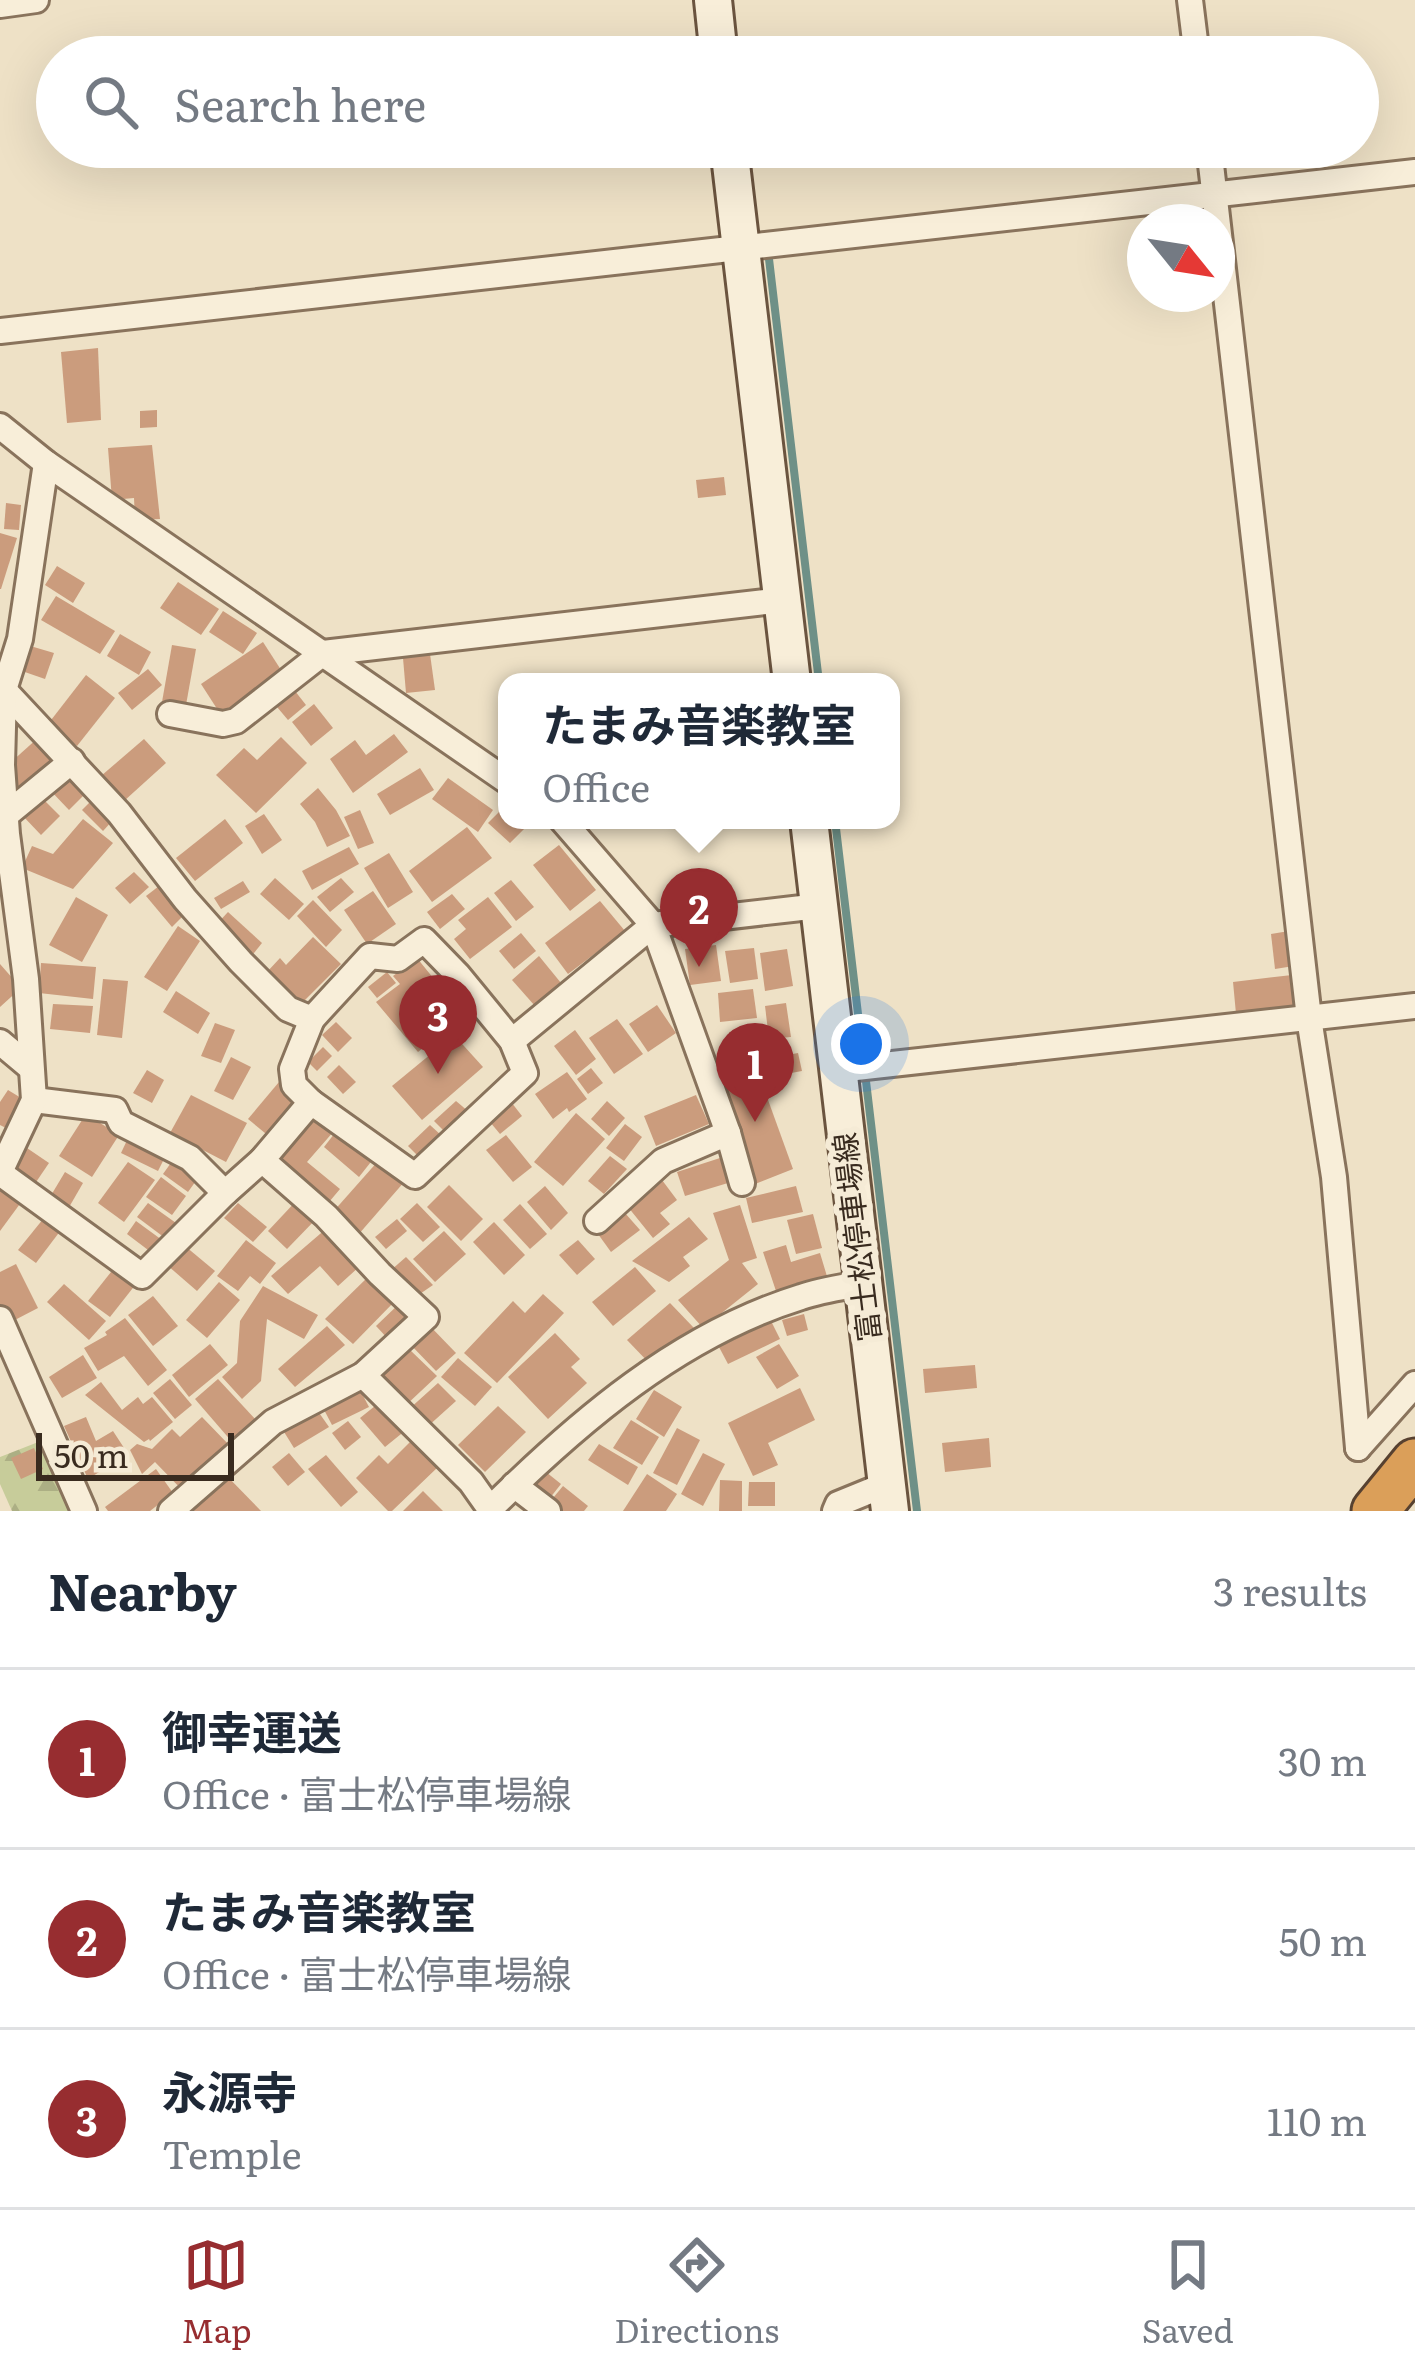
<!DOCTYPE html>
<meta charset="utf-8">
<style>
body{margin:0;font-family:Literata,"Noto Sans JP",serif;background:#f2f2f3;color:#1f2937}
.compass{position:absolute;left:1127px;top:204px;width:108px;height:108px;border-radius:50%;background:#fff;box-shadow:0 12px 48px #0002;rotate:120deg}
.scale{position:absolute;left:36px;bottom:30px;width:198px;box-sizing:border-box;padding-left:12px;border:6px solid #392b1f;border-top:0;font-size:33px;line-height:42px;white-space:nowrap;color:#392b1f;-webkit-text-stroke:9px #f5ebd6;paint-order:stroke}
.you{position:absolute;left:861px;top:1044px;width:42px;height:42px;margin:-30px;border:9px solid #fff;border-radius:50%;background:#1a73e8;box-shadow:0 0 0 18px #1a73e833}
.badge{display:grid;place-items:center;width:78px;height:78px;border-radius:50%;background:#972d30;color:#fff;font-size:39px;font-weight:700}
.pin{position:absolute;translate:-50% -99px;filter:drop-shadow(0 3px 6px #0008)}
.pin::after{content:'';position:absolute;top:63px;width:42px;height:36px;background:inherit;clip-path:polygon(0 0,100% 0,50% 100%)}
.popup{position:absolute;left:498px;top:673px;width:402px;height:156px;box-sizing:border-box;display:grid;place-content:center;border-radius:24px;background:#fff;filter:drop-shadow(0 3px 9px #0005);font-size:39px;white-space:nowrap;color:#747a83}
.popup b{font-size:45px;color:#1f2937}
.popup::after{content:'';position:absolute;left:50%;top:100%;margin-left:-24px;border:24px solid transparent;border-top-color:#fff}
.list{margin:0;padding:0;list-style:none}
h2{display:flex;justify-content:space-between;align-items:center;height:156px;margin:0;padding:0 48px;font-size:51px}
h2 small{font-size:39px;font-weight:400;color:#747a83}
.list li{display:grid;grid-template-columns:78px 1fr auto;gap:36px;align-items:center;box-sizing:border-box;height:180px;padding:0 48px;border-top:3px solid #e0e1e3}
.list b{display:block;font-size:45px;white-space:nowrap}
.list p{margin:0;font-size:39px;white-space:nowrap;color:#747a83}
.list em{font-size:39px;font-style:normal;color:#747a83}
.icon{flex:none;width:66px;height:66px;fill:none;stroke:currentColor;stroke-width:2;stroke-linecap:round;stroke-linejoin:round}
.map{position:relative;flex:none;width:1415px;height:1511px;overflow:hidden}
.search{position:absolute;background:#fff;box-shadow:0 12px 48px #0002;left:36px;right:36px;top:36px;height:132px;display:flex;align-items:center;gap:30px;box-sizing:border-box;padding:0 42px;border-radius:66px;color:#747a83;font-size:45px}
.sheet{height:696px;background:#fff}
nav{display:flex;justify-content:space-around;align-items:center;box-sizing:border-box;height:168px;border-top:3px solid #e0e1e3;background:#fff;font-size:33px;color:#747a83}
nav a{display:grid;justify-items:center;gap:6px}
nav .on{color:#972d30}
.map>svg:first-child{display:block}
.forest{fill:url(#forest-firs)}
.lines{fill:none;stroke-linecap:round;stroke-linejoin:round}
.stream{stroke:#6e9087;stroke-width:8}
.building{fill:#cb9c7d}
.street-casing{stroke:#89735c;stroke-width:30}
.secondary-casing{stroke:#6b543f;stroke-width:42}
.highway-casing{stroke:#574130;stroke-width:51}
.street{stroke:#f8eed9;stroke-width:24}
.secondary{stroke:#f8eed9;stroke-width:36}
.highway{stroke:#db9f59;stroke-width:45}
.labels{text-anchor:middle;stroke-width:12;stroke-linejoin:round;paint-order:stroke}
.street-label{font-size:30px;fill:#392b1f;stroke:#f5ebd6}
</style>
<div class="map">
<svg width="1415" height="1511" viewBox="0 0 1415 1511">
<defs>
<pattern id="forest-firs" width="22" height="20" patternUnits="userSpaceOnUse" patternTransform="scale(3)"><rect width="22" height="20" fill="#c7cc9a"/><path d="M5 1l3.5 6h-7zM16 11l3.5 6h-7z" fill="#acaf84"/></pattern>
</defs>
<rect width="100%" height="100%" fill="#eee1c6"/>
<polygon class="forest" points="46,1439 76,1511 12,1511 0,1484 0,1457"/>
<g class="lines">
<g class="stream">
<polyline points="769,259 819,682"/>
<polyline points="835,820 917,1511"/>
</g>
</g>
<g class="building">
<polygon points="98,348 101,420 67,423 61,352"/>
<polygon points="157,410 157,427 140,428 140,411"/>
<polygon points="152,445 160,519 135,520 134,498 112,500 108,448"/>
<polygon points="724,477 726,495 698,498 696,480"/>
<polygon points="6,503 21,505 19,530 4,529"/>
<polygon points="0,533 17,538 1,589 0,589"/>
<polygon points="57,566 85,583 73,603 45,585"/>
<polygon points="178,582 219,609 201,635 160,608"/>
<polygon points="56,596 115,631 100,654 41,620"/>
<polygon points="223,611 257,633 243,654 209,632"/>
<polygon points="120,634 151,652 139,675 107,656"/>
<polygon points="263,642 283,673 221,715 201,684"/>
<polygon points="27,645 54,653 45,679 19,670"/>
<polygon points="172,645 196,649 186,705 162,702"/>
<polygon points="430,654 435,690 406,693 403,658"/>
<polygon points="148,669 162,685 132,710 118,693"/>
<polygon points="86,675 115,698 77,746 48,724"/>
<polygon points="295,691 306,705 288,720 277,707"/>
<polygon points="314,704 333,728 311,746 292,722"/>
<polygon points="394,734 408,752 353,793 330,759 355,740 366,755"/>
<polygon points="39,737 59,758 15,797 10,763"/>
<polygon points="281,737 307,763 256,813 216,775 244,748 257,760"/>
<polygon points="144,739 166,763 124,801 101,776"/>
<polygon points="420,768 434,790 390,815 377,794"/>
<polygon points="69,770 89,790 69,810 49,789"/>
<polygon points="448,778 493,810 478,832 432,799"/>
<polygon points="318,788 336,810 350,836 327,847 315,822 300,804"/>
<polygon points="41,797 60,816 41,835 22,815"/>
<polygon points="92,800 113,820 103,831 82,810"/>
<polygon points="504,807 507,810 507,820 517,820 525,828 510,843 488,823"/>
<polygon points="360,810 374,843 358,849 344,817"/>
<polygon points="264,814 282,840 262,854 245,826"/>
<polygon points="83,819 113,843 73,889 22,868 32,846 53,854"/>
<polygon points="225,819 243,843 195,881 176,858"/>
<polygon points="467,827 492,858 432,902 409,871"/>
<polygon points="559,845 596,890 570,911 533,865"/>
<polygon points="349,847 359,864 312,890 302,871"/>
<polygon points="389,853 413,892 388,908 364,868"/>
<polygon points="134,872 149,887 130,904 115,888"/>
<polygon points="275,878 304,904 289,920 260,894"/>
<polygon points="341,878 354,892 330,912 317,897"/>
<polygon points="511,880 534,907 516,921 494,893"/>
<polygon points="243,881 250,892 221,909 214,898"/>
<polygon points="163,883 187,912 172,927 146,896"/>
<polygon points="373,891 396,924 367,944 344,910"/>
<polygon points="452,894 465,909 440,929 427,912"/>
<polygon points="76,897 108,915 82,962 49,945"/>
<polygon points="488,897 512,927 470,959 454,939 466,929 458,920"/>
<polygon points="313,900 342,930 326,947 297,916"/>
<polygon points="600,901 625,931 568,974 545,943"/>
<polygon points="228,912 262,943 250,958 215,926"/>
<polygon points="178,926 200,941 167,991 144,977"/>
<polygon points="1295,930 1300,965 1275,969 1271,934"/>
<polygon points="521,933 536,951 514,969 499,951"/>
<polygon points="313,937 341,964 300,1005 267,972 280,958 286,965"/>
<polygon points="716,945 721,981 690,985 685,949"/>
<polygon points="754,948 758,979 730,983 725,951"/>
<polygon points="787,949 793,986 765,991 760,953"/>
<polygon points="539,956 561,983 535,1006 512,980"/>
<polygon points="417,958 463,1015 418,1052 376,1002 400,984 393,976"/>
<polygon points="41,963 96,967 93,999 39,993"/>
<polygon points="0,964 21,988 0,1007"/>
<polygon points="387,972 396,983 377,998 368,987"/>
<polygon points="1292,975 1294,1007 1236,1014 1233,982"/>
<polygon points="103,979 128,981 122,1038 97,1035"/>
<polygon points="753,989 757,1018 720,1022 718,993"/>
<polygon points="176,991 210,1013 198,1034 163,1012"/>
<polygon points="786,1003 791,1037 769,1039 765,1006"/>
<polygon points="53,1004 93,1006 90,1033 50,1029"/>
<polygon points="657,1005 676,1033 648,1052 629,1024"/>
<polygon points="617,1019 643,1054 614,1074 589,1038"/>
<polygon points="336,1022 352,1038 338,1052 322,1035"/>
<polygon points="215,1023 235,1030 221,1063 201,1056"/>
<polygon points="751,1029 754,1056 731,1060 729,1032"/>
<polygon points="575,1030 596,1059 576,1075 554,1046"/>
<polygon points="454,1035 483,1067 422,1120 392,1086"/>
<polygon points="323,1047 332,1056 317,1071 308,1062"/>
<polygon points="798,1053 802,1071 764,1078 761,1060"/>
<polygon points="231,1057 251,1067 233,1100 214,1091"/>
<polygon points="755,1064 793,1169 755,1184 717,1076"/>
<polygon points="339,1065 356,1082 343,1094 327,1077"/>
<polygon points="591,1068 603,1083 588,1094 577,1079"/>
<polygon points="147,1070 164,1080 152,1103 133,1093"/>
<polygon points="567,1072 587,1099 569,1112 567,1108 553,1119 535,1094"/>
<polygon points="279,1082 302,1101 271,1138 248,1119"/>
<polygon points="8,1090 26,1101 8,1129 0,1125 0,1102"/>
<polygon points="191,1095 247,1123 226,1162 170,1133"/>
<polygon points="696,1095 709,1124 656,1146 644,1116"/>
<polygon points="508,1098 522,1116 500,1134 485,1116"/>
<polygon points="456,1101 469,1112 446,1133 434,1121"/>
<polygon points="607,1101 625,1118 609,1136 591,1119"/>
<polygon points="576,1113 605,1139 563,1186 534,1162"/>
<polygon points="86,1114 119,1135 92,1177 59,1156"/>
<polygon points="314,1115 334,1131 307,1162 340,1189 324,1208 272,1163"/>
<polygon points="625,1124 642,1137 624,1161 606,1148"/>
<polygon points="430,1125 442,1136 420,1158 408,1146"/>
<polygon points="338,1129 374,1158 359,1177 324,1147"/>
<polygon points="130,1134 168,1151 158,1171 121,1153"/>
<polygon points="506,1135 532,1167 513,1182 486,1150"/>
<polygon points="24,1146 49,1163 32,1188 6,1172"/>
<polygon points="610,1156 627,1169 604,1194 588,1181"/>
<polygon points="720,1158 728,1183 685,1196 677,1172"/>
<polygon points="173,1160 198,1178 188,1192 163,1174"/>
<polygon points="379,1160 405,1181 358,1235 332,1213"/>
<polygon points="128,1162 155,1180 124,1222 98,1203"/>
<polygon points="65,1172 83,1183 68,1209 50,1197"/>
<polygon points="161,1177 186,1196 172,1215 146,1197"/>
<polygon points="662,1180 677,1200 660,1213 670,1224 653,1238 628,1207"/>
<polygon points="449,1185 483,1219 461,1241 427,1207"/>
<polygon points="545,1186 568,1213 551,1230 527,1202"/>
<polygon points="796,1186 803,1212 752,1223 746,1198"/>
<polygon points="0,1187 25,1197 0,1231"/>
<polygon points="298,1199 318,1217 287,1249 268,1231"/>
<polygon points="148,1203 176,1223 165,1238 137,1217"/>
<polygon points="238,1203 267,1227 253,1242 224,1218"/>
<polygon points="417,1203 440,1227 423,1242 400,1219"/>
<polygon points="520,1204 547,1234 530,1249 503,1220"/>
<polygon points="740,1205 757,1258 742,1263 758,1284 703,1328 678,1300 729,1260 713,1213"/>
<polygon points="48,1213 64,1226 36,1263 18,1250"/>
<polygon points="625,1213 640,1230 611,1252 598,1234"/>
<polygon points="813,1214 822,1248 796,1254 787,1220"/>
<polygon points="689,1217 708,1239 683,1257 690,1266 669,1282 632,1261"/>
<polygon points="397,1219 407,1231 386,1249 375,1237"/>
<polygon points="136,1221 162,1240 152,1253 127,1234"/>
<polygon points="494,1222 525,1255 504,1275 473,1242"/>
<polygon points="327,1228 360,1266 338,1286 320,1266 288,1294 271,1276"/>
<polygon points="444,1231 466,1254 435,1282 413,1259"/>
<polygon points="246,1240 276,1263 260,1284 250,1276 238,1291 217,1276"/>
<polygon points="578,1240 595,1259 577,1275 559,1255"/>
<polygon points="786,1245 791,1262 820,1253 829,1283 778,1297 763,1252"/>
<polygon points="185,1246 215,1271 197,1291 167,1265"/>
<polygon points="406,1257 433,1285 414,1298 390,1271"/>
<polygon points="16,1264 38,1308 9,1323 0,1305 0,1272"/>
<polygon points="115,1267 136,1284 110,1317 88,1301"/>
<polygon points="635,1267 656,1291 613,1326 592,1302"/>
<polygon points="370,1275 396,1300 353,1344 325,1319"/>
<polygon points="219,1282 240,1300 207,1338 186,1320"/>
<polygon points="64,1284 106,1321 89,1340 47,1302"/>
<polygon points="263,1286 318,1315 304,1339 267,1319 261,1381 242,1399 222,1377 237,1363 240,1321"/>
<polygon points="543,1294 564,1313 497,1383 464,1353 513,1301 525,1313"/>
<polygon points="153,1296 178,1326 153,1346 128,1315"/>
<polygon points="401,1302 416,1316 390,1341 376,1326"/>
<polygon points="670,1303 694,1328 652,1366 627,1340"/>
<polygon points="804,1314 808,1330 787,1336 782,1320"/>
<polygon points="125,1318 167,1370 148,1386 124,1356 98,1371 84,1348 107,1335 105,1332"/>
<polygon points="771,1321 780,1339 728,1364 719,1347"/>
<polygon points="427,1323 456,1353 436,1371 408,1342"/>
<polygon points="327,1326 345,1345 295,1387 278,1369"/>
<polygon points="555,1333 580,1359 571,1367 587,1383 548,1419 508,1377"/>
<polygon points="210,1344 228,1365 189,1397 172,1375"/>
<polygon points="779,1344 799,1376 777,1389 756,1357"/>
<polygon points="409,1349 437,1376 404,1407 377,1380"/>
<polygon points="83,1355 97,1378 62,1398 49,1377"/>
<polygon points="458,1358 492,1387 475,1406 441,1377"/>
<polygon points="975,1365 977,1388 925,1393 923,1369"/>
<polygon points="170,1379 192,1405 175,1419 153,1393"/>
<polygon points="218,1379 257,1421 233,1443 195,1399"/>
<polygon points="101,1382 122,1410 138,1397 143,1404 152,1397 173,1422 150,1441 149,1439 144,1442 85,1395"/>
<polygon points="438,1383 456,1401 426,1428 408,1410"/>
<polygon points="358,1386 369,1407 332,1425 321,1404"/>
<polygon points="800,1388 815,1420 768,1443 778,1465 753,1476 728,1423"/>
<polygon points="654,1390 682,1407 664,1437 636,1419"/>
<polygon points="380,1402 406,1430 385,1447 360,1418"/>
<polygon points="498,1406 526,1432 485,1472 458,1445"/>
<polygon points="315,1407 329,1427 294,1448 281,1427"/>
<polygon points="86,1417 96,1441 113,1431 128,1454 88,1479 64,1426"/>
<polygon points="202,1417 231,1447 185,1493 155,1462 142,1474 130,1450 137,1444 152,1449 172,1429 180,1437"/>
<polygon points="631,1420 659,1437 642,1465 613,1448"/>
<polygon points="348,1421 361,1437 345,1450 332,1433"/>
<polygon points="677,1428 700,1440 677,1485 653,1473"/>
<polygon points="989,1438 991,1467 945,1472 942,1443"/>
<polygon points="412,1440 438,1467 392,1511 388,1511 356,1478 379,1455 388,1464"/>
<polygon points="599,1444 638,1467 628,1485 588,1460"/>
<polygon points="34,1448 43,1469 21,1479 11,1458"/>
<polygon points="289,1453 305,1472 288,1486 272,1467"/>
<polygon points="703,1453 725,1464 703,1506 681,1494"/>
<polygon points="326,1455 358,1492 341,1507 308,1469"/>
<polygon points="541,1468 561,1484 546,1503 525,1487"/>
<polygon points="156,1469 173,1493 150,1511 108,1511 105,1507"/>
<polygon points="224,1473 261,1511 186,1511"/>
<polygon points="647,1474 677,1494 666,1511 623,1511"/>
<polygon points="720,1480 742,1481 742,1511 719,1511"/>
<polygon points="749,1482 775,1482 775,1506 748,1506"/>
<polygon points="563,1486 588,1506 584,1511 556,1511 548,1504"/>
<polygon points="423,1491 443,1511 403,1511"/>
</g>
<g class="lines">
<defs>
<g id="street">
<polyline points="1190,0 1197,57"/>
<polyline points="0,5 36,0"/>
<polyline points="1209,147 1309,1018 1334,1177 1358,1448"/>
<polyline points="0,331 1415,172"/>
<polyline points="0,426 46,463 507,781"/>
<polyline points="4,690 119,813 185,899 241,962 288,1009 312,1019 292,1069 294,1085 311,1102 262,1160 326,1216 380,1274 426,1317 363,1375 273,1422 171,1511"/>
<polyline points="170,714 223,724 236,721 323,653 782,600"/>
<polyline points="5,816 72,761"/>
<polyline points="562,820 653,925 819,906"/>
<polyline points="512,1041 653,925 728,1133 742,1183"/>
<polyline points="0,1042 31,1068"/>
<polyline points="838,1070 1415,1006"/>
<polyline points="34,1100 115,1110 121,1123 190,1158 225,1193"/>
<polyline points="311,1102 415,1176 525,1073 512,1041 458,975 424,940 398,959 370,956 312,1019"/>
<polyline points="0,1172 34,1100 26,979 7,834 2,765 4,690 20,639 46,463"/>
<polyline points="0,1173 142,1276 225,1193 262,1160"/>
<polyline points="597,1221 663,1161 728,1133"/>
<polyline points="0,1319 84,1511"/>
<path d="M363,1375L471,1482L490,1509C579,1421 679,1335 801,1297C821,1290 844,1287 865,1283"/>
<polyline points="1358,1448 1415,1384"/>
<polyline points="514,1485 548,1511"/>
<polyline points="835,1511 838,1504 887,1484"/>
</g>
<g id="secondary">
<polyline points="713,0 719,57"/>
<polyline points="729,147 792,682"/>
<polyline points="809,820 890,1511"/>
</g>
<polyline id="highway" points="1375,1511 1415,1462"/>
</defs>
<use href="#street" class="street-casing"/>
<use href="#secondary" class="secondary-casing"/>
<use href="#highway" class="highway-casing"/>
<use href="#street" class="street"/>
<use href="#secondary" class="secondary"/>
<use href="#highway" class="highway"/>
</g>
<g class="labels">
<g class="street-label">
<text transform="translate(858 1237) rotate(-97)" y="10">富士松停車場線</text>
</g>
</g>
</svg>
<svg class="compass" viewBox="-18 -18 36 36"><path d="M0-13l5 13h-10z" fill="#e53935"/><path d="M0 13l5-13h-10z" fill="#747a83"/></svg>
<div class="scale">50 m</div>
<div class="you"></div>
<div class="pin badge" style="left:755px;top:1122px">1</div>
<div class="pin badge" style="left:699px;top:967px">2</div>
<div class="popup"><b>たまみ音楽教室</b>Office</div>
<div class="pin badge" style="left:438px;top:1074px">3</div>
<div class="search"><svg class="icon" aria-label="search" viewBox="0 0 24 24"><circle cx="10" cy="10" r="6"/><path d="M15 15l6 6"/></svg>Search here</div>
</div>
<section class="sheet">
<h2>Nearby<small>3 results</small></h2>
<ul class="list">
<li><span class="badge">1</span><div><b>御幸運送</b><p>Office · 富士松停車場線</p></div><em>30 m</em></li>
<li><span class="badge">2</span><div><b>たまみ音楽教室</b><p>Office · 富士松停車場線</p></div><em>50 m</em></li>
<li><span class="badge">3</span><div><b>永源寺</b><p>Temple</p></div><em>110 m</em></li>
</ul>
</section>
<nav>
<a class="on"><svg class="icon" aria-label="map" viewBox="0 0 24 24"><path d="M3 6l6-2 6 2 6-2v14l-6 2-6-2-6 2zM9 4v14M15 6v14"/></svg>Map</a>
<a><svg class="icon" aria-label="directions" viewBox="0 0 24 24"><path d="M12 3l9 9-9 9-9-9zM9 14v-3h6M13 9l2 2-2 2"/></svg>Directions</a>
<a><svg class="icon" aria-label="saved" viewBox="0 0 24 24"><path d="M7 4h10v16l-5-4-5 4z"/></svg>Saved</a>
</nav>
